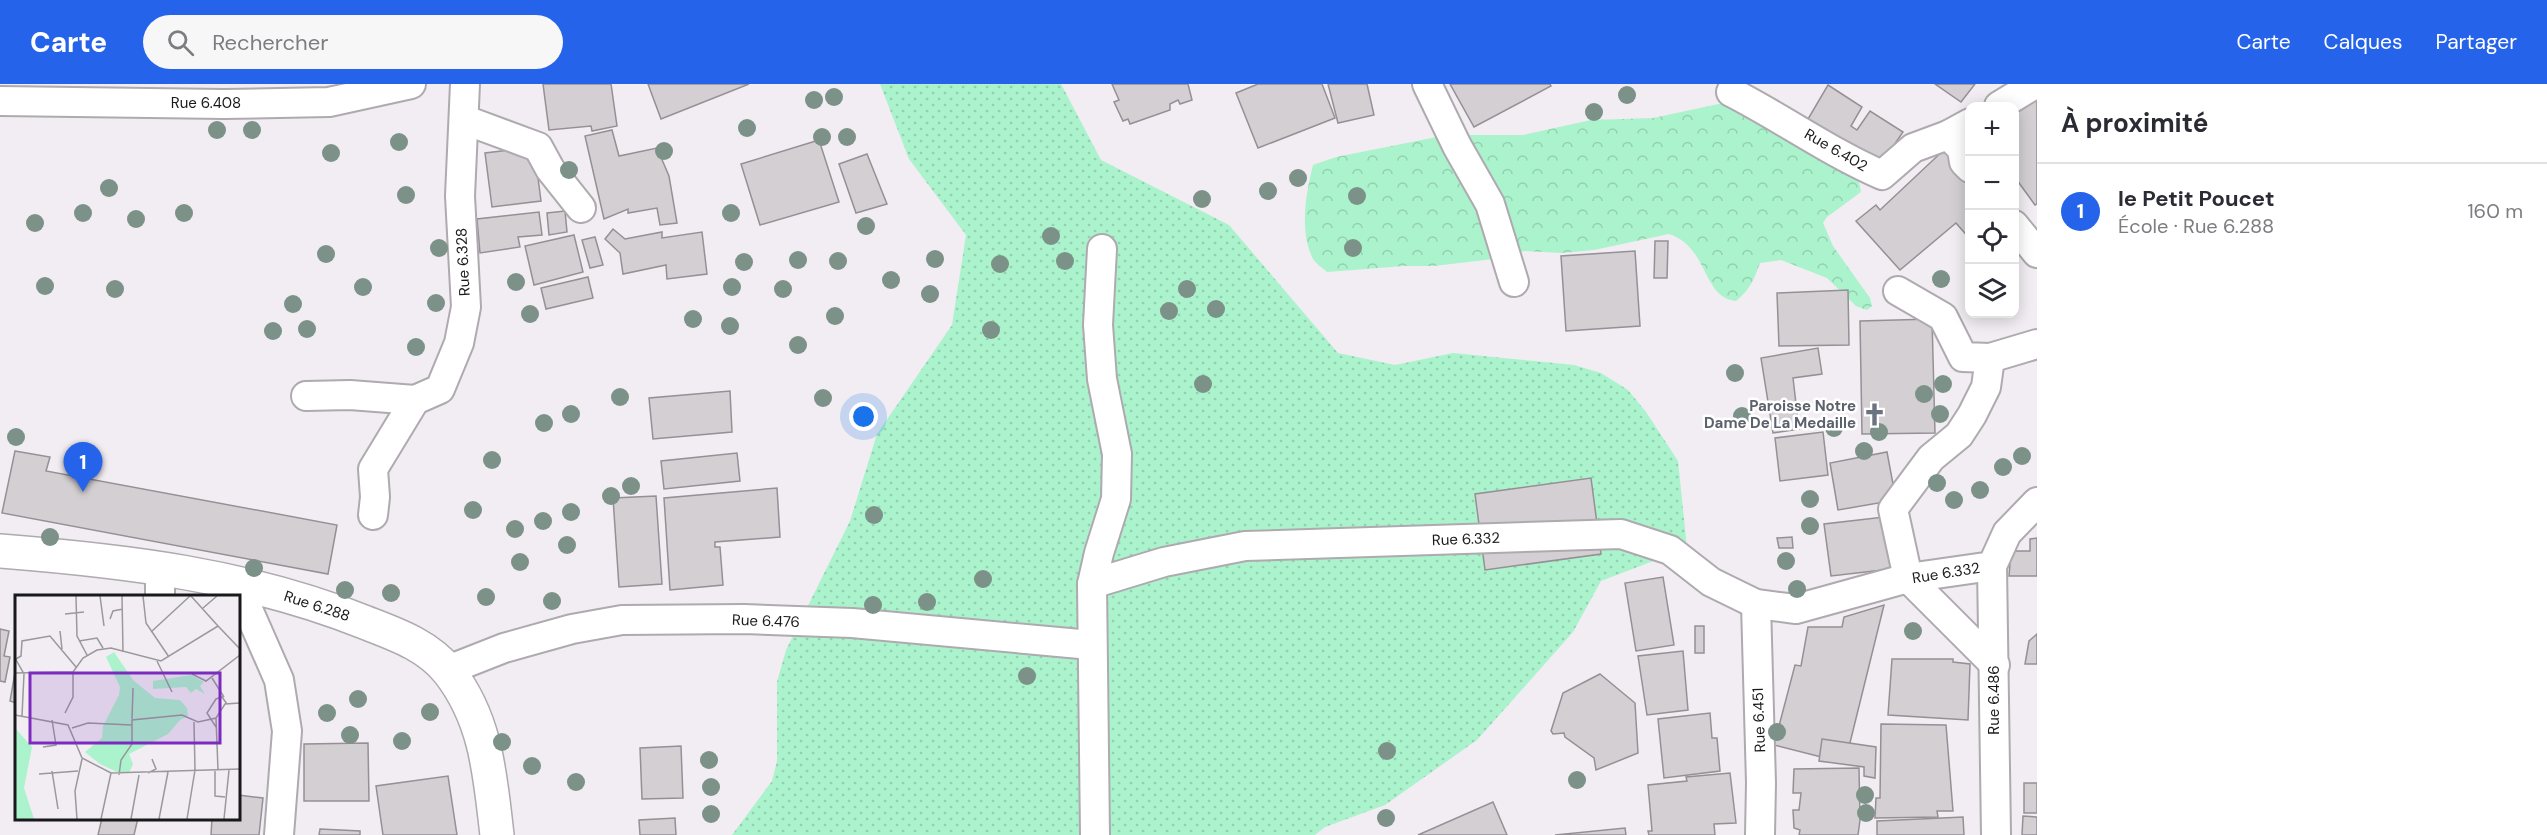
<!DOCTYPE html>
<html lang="fr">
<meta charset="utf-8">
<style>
body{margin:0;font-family:"DM Sans",sans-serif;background:#f7f7f7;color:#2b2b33}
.controls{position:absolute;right:18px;top:18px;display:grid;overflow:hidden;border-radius:12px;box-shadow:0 3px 15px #0003}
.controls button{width:54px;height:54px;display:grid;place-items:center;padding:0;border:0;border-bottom:2px solid #e1e1e2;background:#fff;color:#2b2b33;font:30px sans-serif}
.you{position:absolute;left:864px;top:333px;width:21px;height:21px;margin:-15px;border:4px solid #fff;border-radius:50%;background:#1a73e8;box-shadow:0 0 0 9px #1a73e833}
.badge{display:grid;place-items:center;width:39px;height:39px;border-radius:50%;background:#2563eb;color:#fff;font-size:20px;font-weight:700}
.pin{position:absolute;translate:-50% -50px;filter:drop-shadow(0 2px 3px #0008)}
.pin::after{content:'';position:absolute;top:32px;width:21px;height:18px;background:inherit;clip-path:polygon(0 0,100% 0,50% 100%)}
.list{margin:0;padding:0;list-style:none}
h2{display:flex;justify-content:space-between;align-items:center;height:78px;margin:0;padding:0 24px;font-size:26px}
h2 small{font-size:20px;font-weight:400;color:#7c7c81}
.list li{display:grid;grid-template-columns:39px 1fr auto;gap:18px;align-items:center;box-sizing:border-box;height:96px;padding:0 24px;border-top:2px solid #e1e1e2}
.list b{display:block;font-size:22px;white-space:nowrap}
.list p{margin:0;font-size:20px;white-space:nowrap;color:#7c7c81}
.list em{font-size:20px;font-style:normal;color:#7c7c81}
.icon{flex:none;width:33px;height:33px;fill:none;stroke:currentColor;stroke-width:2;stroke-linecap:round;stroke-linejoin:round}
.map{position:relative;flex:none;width:2037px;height:751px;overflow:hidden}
header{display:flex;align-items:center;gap:36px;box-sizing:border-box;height:84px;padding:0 30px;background:#2563eb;color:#fff}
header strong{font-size:28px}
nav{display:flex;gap:33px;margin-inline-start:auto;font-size:21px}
.search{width:420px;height:54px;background:#f7f7f7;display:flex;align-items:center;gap:15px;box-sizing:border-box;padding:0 21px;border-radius:33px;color:#7c7c81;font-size:22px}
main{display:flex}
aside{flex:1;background:#fff}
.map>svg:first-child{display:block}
.grass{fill:url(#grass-dots)}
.forest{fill:url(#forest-crowns)}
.building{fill:#d3cfd3;stroke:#949095;stroke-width:1.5}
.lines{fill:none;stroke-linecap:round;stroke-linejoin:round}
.street-casing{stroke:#aeaaaf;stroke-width:32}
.secondary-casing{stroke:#aeaaaf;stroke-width:36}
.street{stroke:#fff;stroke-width:28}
.secondary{stroke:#fff;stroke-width:33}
.tree{fill:#7c9188}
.labels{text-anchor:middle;stroke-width:5;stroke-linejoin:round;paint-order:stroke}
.street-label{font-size:15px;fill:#19181a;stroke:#fff}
.worship-label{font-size:15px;font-weight:bold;fill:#5b616d;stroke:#fff;text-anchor:end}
.inset-road{fill:none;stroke:#9b989c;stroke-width:1.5}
.view{fill:#7b2cbf;fill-opacity:0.15;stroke:#7b2cbf;stroke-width:3}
.inset-edge{fill:none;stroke:#19181a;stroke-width:3}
</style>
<header>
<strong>Carte</strong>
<div class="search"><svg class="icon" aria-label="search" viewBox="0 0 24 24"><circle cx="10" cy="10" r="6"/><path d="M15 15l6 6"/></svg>Rechercher</div>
<nav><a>Carte</a><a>Calques</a><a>Partager</a></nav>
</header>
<main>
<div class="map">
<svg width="2037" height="751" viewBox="0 0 2037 751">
<defs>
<pattern id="grass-dots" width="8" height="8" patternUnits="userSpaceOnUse" patternTransform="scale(1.5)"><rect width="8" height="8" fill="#abf3cc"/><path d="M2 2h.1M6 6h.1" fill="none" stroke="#93d0af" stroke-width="1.8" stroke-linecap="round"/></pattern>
<pattern id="forest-crowns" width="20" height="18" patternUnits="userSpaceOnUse" patternTransform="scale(1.5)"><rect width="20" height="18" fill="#abf3cc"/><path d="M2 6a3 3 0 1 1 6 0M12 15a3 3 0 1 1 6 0" fill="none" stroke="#93d0af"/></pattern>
</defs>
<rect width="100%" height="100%" fill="#f1edf2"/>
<polygon class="grass" points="880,0 1061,0 1101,76 1229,141 1338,269 1395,281 1453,269 1574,281 1601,289 1628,306 1646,328 1678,377 1687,464 1601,497 1573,548 1477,656 1385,721 1325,743 1315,751 732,751 772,697 777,677 777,598 786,566 850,437 877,350 952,241 966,151 909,75"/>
<path class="forest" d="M1723,19L1835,80L1859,98L1861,108L1827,133L1823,139L1833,162L1870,214L1872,222L1867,226L1856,222L1827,194L1781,176L1760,179C1754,195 1750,206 1736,217C1702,214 1709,163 1669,150L1594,166L1562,169L1524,167L1502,174L1434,182H1404L1327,188C1323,184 1316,180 1313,175C1299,148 1306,109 1313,81L1336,73L1447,51H1523L1591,36L1653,34Z"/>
<g class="building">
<polygon points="543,0 611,0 617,42 592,47 591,42 549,46"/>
<polygon points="648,0 749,0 661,35"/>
<polygon points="1112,0 1188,0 1192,16 1180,20 1178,16 1170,20 1170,26 1130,40 1128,35 1123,37 1114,18 1119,16"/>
<polygon points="1258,0 1322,0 1335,34 1258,64 1236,9"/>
<polygon points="1328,0 1367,0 1374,31 1338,39"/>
<polygon points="1450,0 1550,0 1551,2 1474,43"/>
<polygon points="1935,0 1975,0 1961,18"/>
<polygon points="1828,1 1862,23 1851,42 1857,46 1870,27 1903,48 1879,83 1808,35"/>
<polygon points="2037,11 2037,120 2035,121 2014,92 2014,27"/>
<polygon points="612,46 619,72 657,64 669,92 677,139 660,141 657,124 628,129 628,125 604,135 585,52"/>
<polygon points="819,56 839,118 760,141 741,80"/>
<polygon points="1948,62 1970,88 1970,155 1956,139 1900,186 1856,137 1876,121 1880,126"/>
<polygon points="534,63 541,117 492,123 485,69"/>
<polygon points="867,70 887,120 856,129 839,80"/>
<polygon points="565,127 567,148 549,151 547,129"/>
<polygon points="539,128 542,151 518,153 520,163 480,169 477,135"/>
<polygon points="613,145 625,155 662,148 662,154 702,148 707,190 667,195 666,181 623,190 620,169 605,155"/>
<polygon points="574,151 583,188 534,201 525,162"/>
<polygon points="595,153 603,181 590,184 582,156"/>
<polygon points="1655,157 1668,157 1667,194 1654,194"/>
<polygon points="1635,167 1640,242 1566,247 1561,172"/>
<polygon points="588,193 593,214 546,225 541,204"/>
<polygon points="1848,206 1849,261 1779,262 1777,209"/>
<polygon points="1932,235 1935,349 1862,350 1860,237"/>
<polygon points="1818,264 1822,290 1793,294 1799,345 1773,349 1761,274"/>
<polygon points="730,307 732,348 653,355 649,314"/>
<polygon points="1823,348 1828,391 1780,397 1775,354"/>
<polygon points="15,367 50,373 46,387 337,441 328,490 2,429"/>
<polygon points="1887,368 1896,416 1838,426 1830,379"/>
<polygon points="737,369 740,397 664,405 661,377"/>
<polygon points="1591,394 1601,470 1485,486 1475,410"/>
<polygon points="777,404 780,453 715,458 715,463 720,463 723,501 670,506 664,414"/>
<polygon points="656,412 662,500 619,503 613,414"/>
<polygon points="1893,432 1900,484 1831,492 1824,440"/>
<polygon points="1792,453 1793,464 1779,464 1777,454"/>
<polygon points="2037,454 2037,492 2009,492 2011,467 2030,467 2030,455"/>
<polygon points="1663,493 1674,561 1636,567 1625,499"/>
<polygon points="1884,521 1845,679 1774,661 1795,581 1801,582 1808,543 1842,543 1844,533"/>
<rect x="1695" y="542" width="9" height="27"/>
<polygon points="0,545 9,547 4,572 10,573 5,598 0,597"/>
<polygon points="2037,550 2037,580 2025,580 2029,557"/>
<polygon points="1683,567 1688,626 1647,631 1638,572"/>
<polygon points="1892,575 1953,575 1953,578 1970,580 1968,636 1888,631"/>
<polygon points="16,583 16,619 10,617"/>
<polygon points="1600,590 1635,619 1638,669 1596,686 1594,674 1565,653 1564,649 1553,650 1551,647 1563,609"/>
<polygon points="1710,629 1712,654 1717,654 1720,687 1664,694 1658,635"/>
<polygon points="1881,640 1946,641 1953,727 1937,727 1938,733 1875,734 1876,714 1880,714"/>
<polygon points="1822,655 1876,663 1875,694 1864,692 1864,683 1819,677"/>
<polygon points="368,659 369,717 304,717 304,660"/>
<polygon points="681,662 683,714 642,715 640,664"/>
<polygon points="1859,684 1860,736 1858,751 1799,751 1800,746 1794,744 1793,726 1799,726 1801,709 1793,709 1794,685"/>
<polygon points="1730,689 1736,739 1714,740 1715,751 1649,751 1648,747 1652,747 1648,701 1687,697 1686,693"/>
<polygon points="448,692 457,751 383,751 376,702"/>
<rect x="2024" y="699" width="13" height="30"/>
<polygon points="238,711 263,714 259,751 211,751 212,734 238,734"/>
<polygon points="1493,718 1507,751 1418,751"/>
<polygon points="2023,732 2037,733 2037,751 2022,751"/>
<polygon points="1963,733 1964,751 1877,751 1877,737"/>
<polygon points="102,734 138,734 134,751 98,751"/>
<polygon points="675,734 676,751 640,751 639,736"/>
<polygon points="1625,744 1626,751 1555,751"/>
<polygon points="320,745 360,747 360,751 319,751"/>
</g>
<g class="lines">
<defs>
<g id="street">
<polyline points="1427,0 1457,62 1490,120 1514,198"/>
<path d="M1731,8C1782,34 1829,68 1882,91L1913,64L1948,51L1970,39"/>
<polyline points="0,17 224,20 329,18 411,0"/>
<polyline points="1999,22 2035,0"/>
<polyline points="465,36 538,63 550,85 581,124"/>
<polyline points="1948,51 1962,65 1964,78 1970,84"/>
<polyline points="2014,141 2037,169"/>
<polyline points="1898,207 1943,233 1963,273 1990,274"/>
<polyline points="306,312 350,311 415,316"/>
<polyline points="373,431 375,413 373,385 415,316 440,305 459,259 466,223 460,112 465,0"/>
<polyline points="1992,482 1996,751"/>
<polyline points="160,483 160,512"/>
<polyline points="236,498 279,596 287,647 279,751"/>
<polyline points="1092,500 1099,469 1116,415 1117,370 1102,295 1098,241 1102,165"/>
<polyline points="1756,520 1761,699 1760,751"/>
<polyline points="1995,581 1908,494 1893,425 1931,374 1959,351 1972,331 1986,303 1990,274 2037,260"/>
<polyline points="448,586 504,564 572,545 622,536 744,535 852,539 1091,561"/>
<polyline points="1095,751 1092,500 1164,478 1245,462 1621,450 1670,466 1711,498 1756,520 1796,525 1908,494 1992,482 2007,449 2037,418"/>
</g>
<path id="secondary" d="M0,467C126,477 246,491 364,538C395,550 428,561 449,588C487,637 490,692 497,751"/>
</defs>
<use href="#street" class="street-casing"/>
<use href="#secondary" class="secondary-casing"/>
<use href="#street" class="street"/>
<use href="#secondary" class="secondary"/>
</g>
<g class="tree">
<circle cx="1627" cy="11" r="9"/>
<circle cx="834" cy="13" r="9"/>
<circle cx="814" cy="16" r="9"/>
<circle cx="1594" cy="28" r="9"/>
<circle cx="747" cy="44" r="9"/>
<circle cx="217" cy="46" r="9"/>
<circle cx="252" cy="46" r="9"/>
<circle cx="822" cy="53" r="9"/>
<circle cx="847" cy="53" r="9"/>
<circle cx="399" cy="58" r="9"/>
<circle cx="664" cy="67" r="9"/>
<circle cx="331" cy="69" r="9"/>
<circle cx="569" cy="86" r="9"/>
<circle cx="1298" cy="94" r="9"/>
<circle cx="109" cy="104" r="9"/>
<circle cx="1268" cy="107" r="9"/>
<circle cx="406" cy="111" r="9"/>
<circle cx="1357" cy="112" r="9"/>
<circle cx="1202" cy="115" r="9"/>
<circle cx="83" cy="129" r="9"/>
<circle cx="184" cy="129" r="9"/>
<circle cx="731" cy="129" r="9"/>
<circle cx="136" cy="135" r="9"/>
<circle cx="35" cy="139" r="9"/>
<circle cx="866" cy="142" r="9"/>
<circle cx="1051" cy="152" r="9"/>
<circle cx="439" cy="164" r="9"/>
<circle cx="1353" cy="164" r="9"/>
<circle cx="326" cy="170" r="9"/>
<circle cx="935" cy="175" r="9"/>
<circle cx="798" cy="176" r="9"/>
<circle cx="838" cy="177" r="9"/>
<circle cx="1065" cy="177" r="9"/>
<circle cx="744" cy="178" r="9"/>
<circle cx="1000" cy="180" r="9"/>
<circle cx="1941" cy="195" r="9"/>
<circle cx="891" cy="196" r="9"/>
<circle cx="516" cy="198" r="9"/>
<circle cx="45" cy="202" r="9"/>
<circle cx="363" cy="203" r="9"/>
<circle cx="732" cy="203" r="9"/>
<circle cx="115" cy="205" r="9"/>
<circle cx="783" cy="205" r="9"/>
<circle cx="1187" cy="205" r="9"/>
<circle cx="930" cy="210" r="9"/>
<circle cx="436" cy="219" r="9"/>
<circle cx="293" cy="220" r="9"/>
<circle cx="1216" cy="225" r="9"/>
<circle cx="1169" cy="227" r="9"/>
<circle cx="530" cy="230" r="9"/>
<circle cx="835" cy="232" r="9"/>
<circle cx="693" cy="235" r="9"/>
<circle cx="730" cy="242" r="9"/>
<circle cx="307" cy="245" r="9"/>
<circle cx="991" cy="246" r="9"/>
<circle cx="273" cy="247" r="9"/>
<circle cx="798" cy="261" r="9"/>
<circle cx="416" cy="263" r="9"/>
<circle cx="1735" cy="289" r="9"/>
<circle cx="1203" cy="300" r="9"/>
<circle cx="1943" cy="300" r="9"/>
<circle cx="1924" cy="310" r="9"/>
<circle cx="620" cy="313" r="9"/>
<circle cx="823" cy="314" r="9"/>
<circle cx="571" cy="330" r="9"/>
<circle cx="1940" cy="330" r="9"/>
<circle cx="1742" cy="332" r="9"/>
<circle cx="544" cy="339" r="9"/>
<circle cx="1834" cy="344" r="9"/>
<circle cx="1879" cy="348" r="9"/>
<circle cx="16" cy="353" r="9"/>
<circle cx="1864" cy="367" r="9"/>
<circle cx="2022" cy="372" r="9"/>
<circle cx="492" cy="376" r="9"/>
<circle cx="2003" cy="383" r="9"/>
<circle cx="1937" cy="399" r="9"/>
<circle cx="631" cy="402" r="9"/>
<circle cx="1980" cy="406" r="9"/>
<circle cx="611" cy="412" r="9"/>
<circle cx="1810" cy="415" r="9"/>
<circle cx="1954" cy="416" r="9"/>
<circle cx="473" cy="426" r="9"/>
<circle cx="571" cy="428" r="9"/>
<circle cx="874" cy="431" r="9"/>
<circle cx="543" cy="437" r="9"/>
<circle cx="1810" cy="442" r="9"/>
<circle cx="515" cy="445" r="9"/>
<circle cx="50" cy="453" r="9"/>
<circle cx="567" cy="461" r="9"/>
<circle cx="1786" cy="477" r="9"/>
<circle cx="520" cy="478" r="9"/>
<circle cx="254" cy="484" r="9"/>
<circle cx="983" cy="495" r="9"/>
<circle cx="1797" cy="505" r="9"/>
<circle cx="345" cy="506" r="9"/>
<circle cx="391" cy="509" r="9"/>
<circle cx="486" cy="513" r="9"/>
<circle cx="552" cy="517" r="9"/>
<circle cx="927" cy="518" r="9"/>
<circle cx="873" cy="521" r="9"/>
<circle cx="1913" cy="547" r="9"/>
<circle cx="1027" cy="592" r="9"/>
<circle cx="358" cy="615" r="9"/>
<circle cx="430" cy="628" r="9"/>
<circle cx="327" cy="629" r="9"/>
<circle cx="1777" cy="648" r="9"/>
<circle cx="350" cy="651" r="9"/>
<circle cx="402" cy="657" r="9"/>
<circle cx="502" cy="658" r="9"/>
<circle cx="1387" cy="667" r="9"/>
<circle cx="709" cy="676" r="9"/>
<circle cx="532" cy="682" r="9"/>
<circle cx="1577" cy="696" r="9"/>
<circle cx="576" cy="698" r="9"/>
<circle cx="711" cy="703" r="9"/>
<circle cx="1865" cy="711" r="9"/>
<circle cx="1866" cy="729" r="9"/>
<circle cx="711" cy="730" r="9"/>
<circle cx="1386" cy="734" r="9"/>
</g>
<defs>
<symbol id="church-bare" viewBox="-9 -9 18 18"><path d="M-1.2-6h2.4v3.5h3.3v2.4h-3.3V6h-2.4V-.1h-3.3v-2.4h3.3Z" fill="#6b7280" stroke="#fff" stroke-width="2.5" paint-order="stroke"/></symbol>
</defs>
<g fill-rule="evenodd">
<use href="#church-bare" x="1858" y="314" width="33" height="33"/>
</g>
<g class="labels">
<g class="street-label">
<text x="206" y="24">Rue 6.408</text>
<text transform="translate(1836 66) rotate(30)" y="5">Rue 6.402</text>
<text transform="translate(463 178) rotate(-93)" y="5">Rue 6.328</text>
<text transform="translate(1466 455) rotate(-2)" y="5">Rue 6.332</text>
<text transform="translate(1946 489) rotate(-9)" y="5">Rue 6.332</text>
<text transform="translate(317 522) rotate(18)" y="5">Rue 6.288</text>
<text transform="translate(766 537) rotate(2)" y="5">Rue 6.476</text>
<text transform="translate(1994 616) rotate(-90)" y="5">Rue 6.486</text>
<text transform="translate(1759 636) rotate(-92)" y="5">Rue 6.451</text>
</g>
<g class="worship-label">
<text x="1856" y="327">Paroisse Notre<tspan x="1856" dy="17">Dame De La Medaille</tspan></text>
</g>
</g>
<g transform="translate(15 511)">
<rect width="225" height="225" fill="#f1edf2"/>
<path d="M99,57L118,85L140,103L165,105L172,113L173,121L165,125L153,139L114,159L118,169L114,178L102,177L85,169L70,157L87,143L88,131L104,100L105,92L91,62Z" fill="#abf3cc"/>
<path d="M176,80L189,87L185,91L190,99L181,94L176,98L171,92L138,94V86ZM0,133L17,152L9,193L19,224H0Z" fill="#abf3cc"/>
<path class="inset-road" d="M61,1L62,41L72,60M85,1L89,31M107,1L108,57M128,1L131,28L154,62M176,1L203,31M188,13L202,1M50,19L69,17M95,24L98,16L108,14M45,36L47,54M136,37L175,1M64,46L82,43L88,53M0,63L9,79L7,121M1,64L6,61L7,46L35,41L61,72M142,66L157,97M0,78L58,77M177,79L191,86L225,60M197,83L209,102M50,118L58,102V77L68,63L82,55L96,53L146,66L203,31L225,54M0,120L53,130L67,163L96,178L225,174M201,123L203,175M117,124L118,93M201,132L192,118L201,104L207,102L212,109M57,133L73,128L117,130M28,152L41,150L37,125M200,175V201L210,202M37,176L43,214M133,178L141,174L137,164M24,179L63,176M104,180L106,165L117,149V125L167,120L183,127L201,123L210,109L225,108M62,224L60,196L67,164M86,224L96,178M116,224L124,180M144,224L153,177M172,224L180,175L179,127M209,224L214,175"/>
<path class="view" d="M15,78H205V148H15Z"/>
<rect width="225" height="225" class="inset-edge"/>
</g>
</svg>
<div class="controls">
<button>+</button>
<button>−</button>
<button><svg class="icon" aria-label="locate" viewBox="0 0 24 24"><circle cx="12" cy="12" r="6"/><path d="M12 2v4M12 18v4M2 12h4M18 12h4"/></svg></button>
<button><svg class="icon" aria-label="layers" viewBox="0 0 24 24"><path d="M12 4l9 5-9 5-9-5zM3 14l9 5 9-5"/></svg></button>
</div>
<div class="you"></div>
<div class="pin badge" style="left:83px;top:408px">1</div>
</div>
<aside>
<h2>À proximité<small></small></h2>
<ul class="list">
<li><span class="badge">1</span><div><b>le Petit Poucet</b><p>École · Rue 6.288</p></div><em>160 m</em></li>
</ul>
</aside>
</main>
